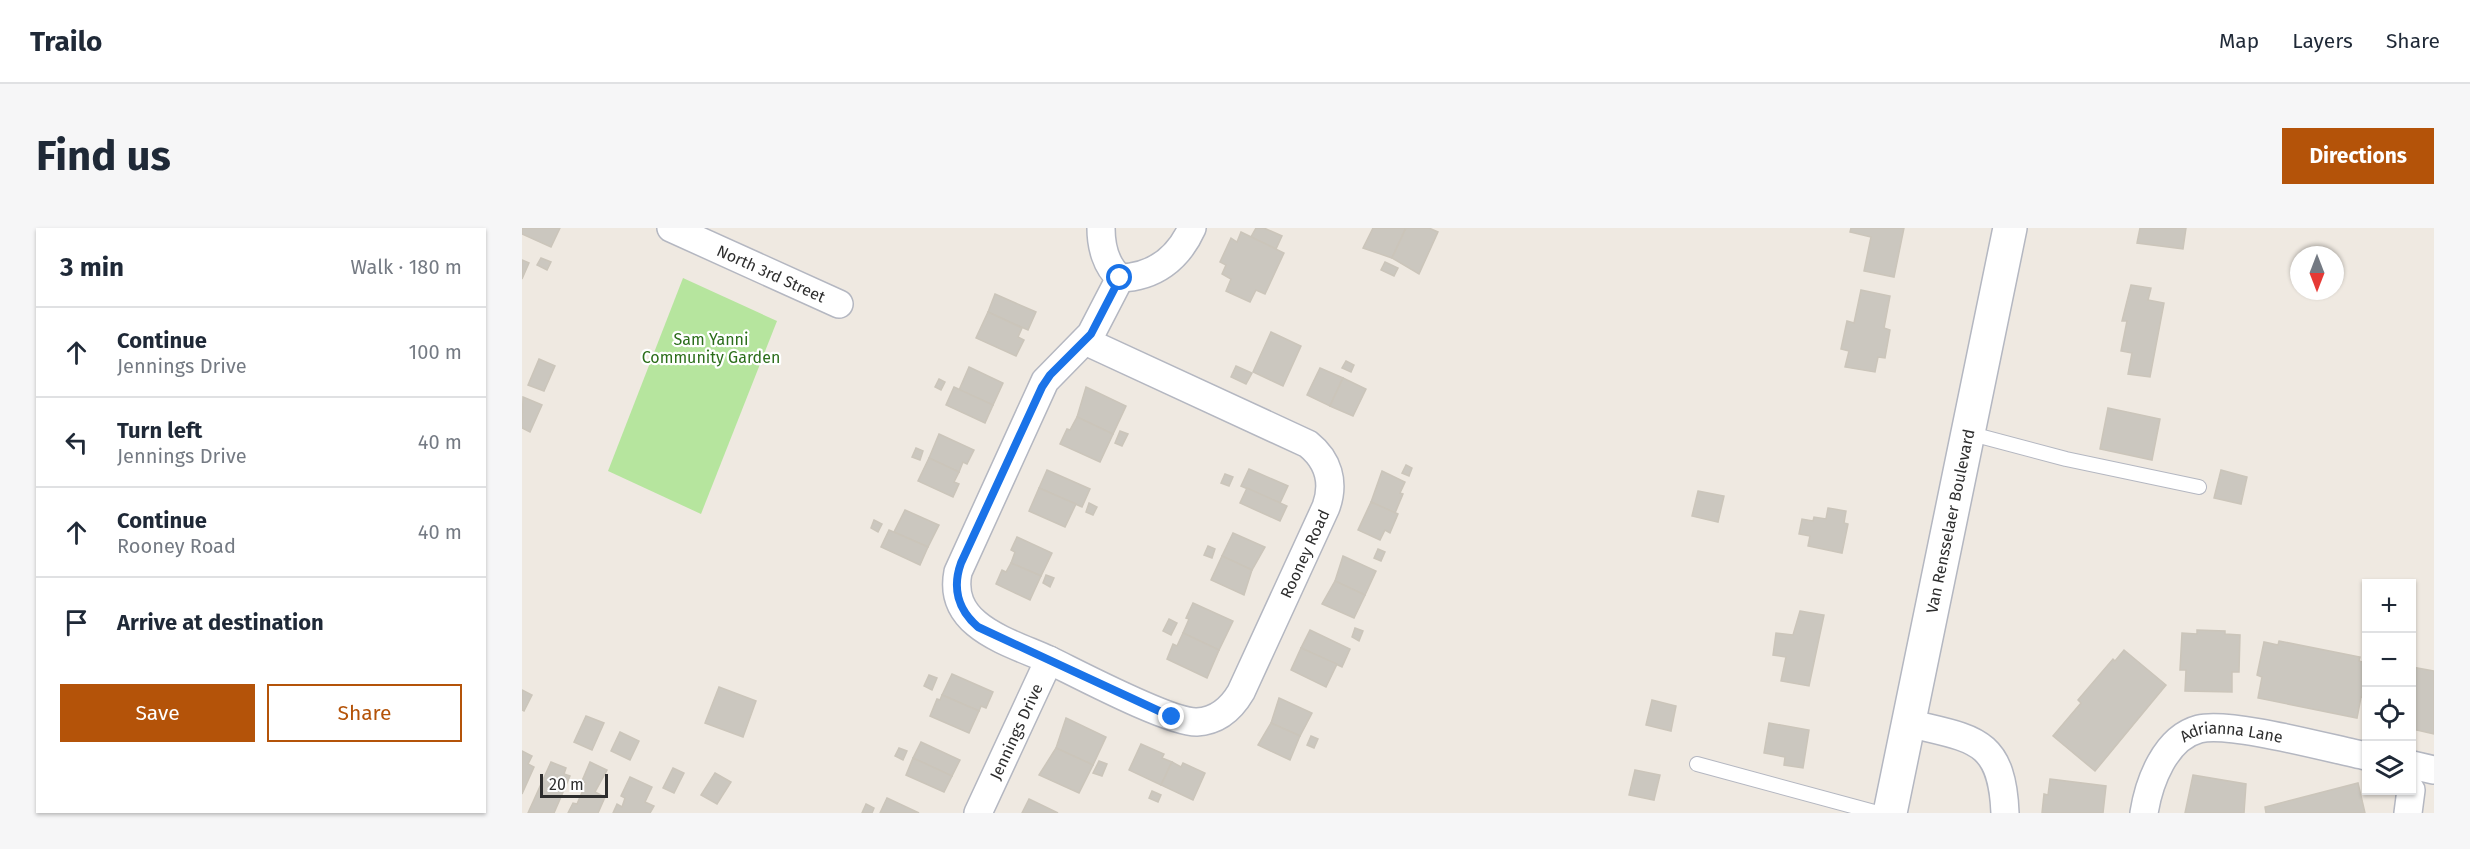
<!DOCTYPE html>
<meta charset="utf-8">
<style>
body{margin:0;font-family:"Fira Sans",sans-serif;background:#f6f6f7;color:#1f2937}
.controls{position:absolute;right:18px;bottom:18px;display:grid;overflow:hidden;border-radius:0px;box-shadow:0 2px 4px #0004}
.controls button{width:54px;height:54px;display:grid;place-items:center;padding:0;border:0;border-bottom:2px solid #e0e1e3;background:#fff;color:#1f2937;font:30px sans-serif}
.compass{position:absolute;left:1768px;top:18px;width:54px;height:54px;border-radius:50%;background:#fff;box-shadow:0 2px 4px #0004;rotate:180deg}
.scale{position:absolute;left:18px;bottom:15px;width:68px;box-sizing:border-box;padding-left:6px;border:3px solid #2e2e2e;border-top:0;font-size:16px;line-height:21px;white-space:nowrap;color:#2e2e2e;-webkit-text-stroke:4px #fff;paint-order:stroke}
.stop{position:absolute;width:18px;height:18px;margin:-14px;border:4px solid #1a73e8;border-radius:50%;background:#fff}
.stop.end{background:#1a73e8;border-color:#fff;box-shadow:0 2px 6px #0008}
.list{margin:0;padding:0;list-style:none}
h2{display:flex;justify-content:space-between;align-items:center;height:78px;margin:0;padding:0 24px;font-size:26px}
h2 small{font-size:20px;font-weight:400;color:#747a83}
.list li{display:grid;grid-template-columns:39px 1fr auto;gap:18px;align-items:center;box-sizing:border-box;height:90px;padding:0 24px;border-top:2px solid #e0e1e3}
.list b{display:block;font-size:22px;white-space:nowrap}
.list p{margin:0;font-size:20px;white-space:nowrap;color:#747a83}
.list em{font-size:20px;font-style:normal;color:#747a83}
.actions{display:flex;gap:12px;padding:18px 24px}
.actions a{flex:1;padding:14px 0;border:2px solid #b45309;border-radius:0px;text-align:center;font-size:21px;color:#b45309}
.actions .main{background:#b45309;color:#fff}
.icon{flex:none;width:33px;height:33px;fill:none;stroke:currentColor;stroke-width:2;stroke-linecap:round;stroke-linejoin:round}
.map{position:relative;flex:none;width:1912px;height:585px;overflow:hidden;border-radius:0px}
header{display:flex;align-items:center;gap:36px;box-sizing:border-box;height:84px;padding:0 30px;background:#fff;border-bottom:2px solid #e0e1e3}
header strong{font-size:28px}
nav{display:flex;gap:33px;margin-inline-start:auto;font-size:21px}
.intro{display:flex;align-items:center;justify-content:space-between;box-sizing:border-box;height:144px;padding:0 36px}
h1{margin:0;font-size:42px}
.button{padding:15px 27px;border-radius:0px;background:#b45309;color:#fff;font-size:21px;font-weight:700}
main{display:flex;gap:36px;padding:0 36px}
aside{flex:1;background:#fff;border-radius:0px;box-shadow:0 2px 4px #0004}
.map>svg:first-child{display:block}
.green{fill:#b6e59e}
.building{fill:#cbc7bf;stroke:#cbc5ba;stroke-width:1.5}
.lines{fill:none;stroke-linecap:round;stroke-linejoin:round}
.lane-casing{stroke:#b4b7c1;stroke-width:16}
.street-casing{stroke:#b4b7c1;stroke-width:30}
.secondary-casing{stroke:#b4b7c1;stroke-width:36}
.lane{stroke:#fff;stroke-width:14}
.street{stroke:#fff;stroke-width:27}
.secondary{stroke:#fff;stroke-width:33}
.route{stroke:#1a73e8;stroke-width:8}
.labels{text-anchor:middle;stroke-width:4.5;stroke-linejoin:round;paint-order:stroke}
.street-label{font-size:16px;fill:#2e2e2e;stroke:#fff}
.park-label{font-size:16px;fill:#2c6e1b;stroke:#fff}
</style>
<header>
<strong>Trailo</strong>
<nav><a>Map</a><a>Layers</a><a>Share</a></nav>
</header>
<div class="intro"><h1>Find us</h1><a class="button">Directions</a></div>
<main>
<aside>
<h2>3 min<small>Walk · 180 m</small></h2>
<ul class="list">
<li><svg class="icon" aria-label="ahead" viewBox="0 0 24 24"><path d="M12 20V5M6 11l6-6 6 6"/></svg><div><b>Continue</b><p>Jennings Drive</p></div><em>100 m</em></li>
<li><svg class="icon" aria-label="left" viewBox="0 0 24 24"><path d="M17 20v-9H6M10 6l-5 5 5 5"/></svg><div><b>Turn left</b><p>Jennings Drive</p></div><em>40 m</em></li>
<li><svg class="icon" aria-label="ahead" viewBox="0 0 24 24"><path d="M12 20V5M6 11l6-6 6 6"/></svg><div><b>Continue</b><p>Rooney Road</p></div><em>40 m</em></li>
<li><svg class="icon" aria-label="arrive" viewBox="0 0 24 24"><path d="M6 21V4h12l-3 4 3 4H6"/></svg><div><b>Arrive at destination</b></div></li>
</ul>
<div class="actions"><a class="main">Save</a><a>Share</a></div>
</aside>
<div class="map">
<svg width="1912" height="585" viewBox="0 0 1912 585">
<rect width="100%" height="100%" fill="#efe9e1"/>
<polygon class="green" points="161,50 255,93 179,286 86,243"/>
<g class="building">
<polygon points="0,0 38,0 29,19 0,6"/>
<polygon points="734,0 742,0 760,8 754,21 729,9"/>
<polygon points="851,0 884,0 870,30 841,20"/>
<polygon points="884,0 907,0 916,4 897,46 870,30"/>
<polygon points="1329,0 1382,0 1372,49 1342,43 1349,9 1328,4"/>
<polygon points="1618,0 1664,0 1661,21 1615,15"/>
<polygon points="719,4 762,25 743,66 734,62 728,74 704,63 709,51 700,46 704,37 698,34 709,10 715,14"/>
<polygon points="19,30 29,34 25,42 15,37"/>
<polygon points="0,32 7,35 0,51"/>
<polygon points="863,34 876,40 872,48 859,42"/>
<polygon points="1609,57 1629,60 1626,72 1642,75 1628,149 1606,146 1610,125 1599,123 1605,93 1600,93"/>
<polygon points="1339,62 1368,68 1362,100 1368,102 1363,130 1356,129 1353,144 1323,139 1327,123 1319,121 1325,93 1332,95"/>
<polygon points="473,66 514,84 506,102 466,84"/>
<polygon points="466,84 500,100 496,109 502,112 494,128 454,110"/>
<polygon points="749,104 779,118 761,158 731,144"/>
<polygon points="17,131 33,138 22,163 6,157"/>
<polygon points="824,133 832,137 829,144 820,140"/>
<polygon points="714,138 730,145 724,156 709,149"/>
<polygon points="447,139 481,155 471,177 437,162"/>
<polygon points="798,140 821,150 808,178 785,167"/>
<polygon points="821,150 844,161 831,188 808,178"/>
<polygon points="417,151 423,154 419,162 413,159"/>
<polygon points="432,159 471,177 463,195 424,177"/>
<polygon points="564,159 604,178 591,206 555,189"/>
<polygon points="1,169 20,177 8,204 0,200"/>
<polygon points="1586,180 1638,191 1630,232 1578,221"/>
<polygon points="555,189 591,206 578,234 538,216 545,201 548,202"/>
<polygon points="598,203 606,206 600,218 593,215"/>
<polygon points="417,206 452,222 445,236 441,234 437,244 407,230"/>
<polygon points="394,220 401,223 398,232 390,229"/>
<polygon points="407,230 437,244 432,254 437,256 431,269 396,253"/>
<polygon points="884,237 890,240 887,248 880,245"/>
<polygon points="727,241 766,258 758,275 719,258"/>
<polygon points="525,242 568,261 560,279 517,260"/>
<polygon points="1699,242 1725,249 1719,276 1692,270"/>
<polygon points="860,243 883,254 878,265 881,266 873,285 849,274"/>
<polygon points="703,246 711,249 707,258 699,255"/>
<polygon points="517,260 554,276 543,299 507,283"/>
<polygon points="725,260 765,278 758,293 718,275"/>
<polygon points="1176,263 1202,268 1196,294 1170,288"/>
<polygon points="849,274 876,286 868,305 863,302 858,312 836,302"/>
<polygon points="567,275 575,279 571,287 564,284"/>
<polygon points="1306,280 1324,283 1322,295 1326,296 1320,325 1286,318 1288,308 1277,306 1280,291 1291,293 1292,289 1304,291"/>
<polygon points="383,282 417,297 406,319 372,304"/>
<polygon points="352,292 360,296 356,304 349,300"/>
<polygon points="367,302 406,319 398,337 359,319"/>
<polygon points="711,305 743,319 730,342 700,328"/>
<polygon points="495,309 530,325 519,348 489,335 493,324 489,322"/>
<polygon points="686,318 693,321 690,330 682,327"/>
<polygon points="856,321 863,324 859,333 852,330"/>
<polygon points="700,328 730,342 722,367 689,352"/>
<polygon points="821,328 854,343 843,367 813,353"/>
<polygon points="489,335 519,348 508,372 474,356 480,342 484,344"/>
<polygon points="524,347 532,350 528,359 521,355"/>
<polygon points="813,353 843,367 832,390 800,376"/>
<polygon points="671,375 711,393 697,422 661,405 667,391 664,390"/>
<polygon points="1278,383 1302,387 1287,458 1259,453 1264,429 1251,427 1254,405 1271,407"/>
<polygon points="647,391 655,395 649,407 641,403"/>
<polygon points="833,400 841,403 837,413 830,409"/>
<polygon points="788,402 828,421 820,439 779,420"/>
<polygon points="1675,402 1703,403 1703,406 1718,407 1717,444 1710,444 1710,464 1663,463 1664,442 1658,442 1660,405 1675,406"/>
<polygon points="661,405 697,422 685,450 645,431 651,416 655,418"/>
<polygon points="1757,413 1838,429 1837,433 1844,435 1844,470 1839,469 1835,490 1736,470 1740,449 1735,447 1742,414 1756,417"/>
<polygon points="779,420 815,436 804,459 769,442"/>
<polygon points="1602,422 1644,457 1573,543 1531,508 1559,475 1556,472 1591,431 1593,433"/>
<polygon points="1890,439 1912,443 1912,506 1890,501"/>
<polygon points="430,446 471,464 464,480 459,478 457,483 420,467"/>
<polygon points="407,447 415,450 410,462 402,458"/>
<polygon points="197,459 234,473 221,509 183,495"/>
<polygon points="0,462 10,467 2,483 0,482"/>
<polygon points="420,467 457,483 447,505 408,488 415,471 418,472"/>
<polygon points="757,470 790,485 778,508 749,495"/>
<polygon points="1130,472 1154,478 1149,503 1124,497"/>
<polygon points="64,488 82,495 70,522 52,514"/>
<polygon points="544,490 584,509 571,537 534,520"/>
<polygon points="749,495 778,508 768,532 736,517"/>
<polygon points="1247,495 1287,502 1281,540 1262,537 1263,529 1242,525"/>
<polygon points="98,504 117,513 108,532 89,523"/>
<polygon points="789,508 796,511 792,520 785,517"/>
<polygon points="399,514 438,532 430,548 391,530"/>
<polygon points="619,516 642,526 640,530 650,534 639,557 607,542"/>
<polygon points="377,520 385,523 381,532 373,528"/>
<polygon points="534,520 571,537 557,565 517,547"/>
<polygon points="0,523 10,528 6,536 12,539 0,566"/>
<polygon points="391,530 430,548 422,564 384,547"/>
<polygon points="577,533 585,536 580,548 571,545"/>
<polygon points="29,534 44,540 42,546 48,548 32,585 6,585"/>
<polygon points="68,534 85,542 73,564 83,569 76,585 46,585 51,575 55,576 64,555 60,553"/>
<polygon points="650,534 659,539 661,535 683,545 671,572 639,557"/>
<polygon points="151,540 162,545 152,565 141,560"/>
<polygon points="1113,542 1138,547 1132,572 1107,567"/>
<polygon points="193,545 209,554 195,576 179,567"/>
<polygon points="1671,547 1724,556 1722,585 1663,585"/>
<polygon points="108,549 130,559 123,574 132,578 128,585 91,585 95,576 100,579 103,570 99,568"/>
<polygon points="1528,551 1584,558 1581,585 1520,585 1522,566 1526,567"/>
<polygon points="1836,555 1843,585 1744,585 1743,579"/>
<polygon points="630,563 639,567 636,574 627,570"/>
<polygon points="365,570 397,585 358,585"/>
<polygon points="507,571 536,585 500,585"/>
<polygon points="344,576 352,580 350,585 340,585"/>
</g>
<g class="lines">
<defs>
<g id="lane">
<polyline points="1446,205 1544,231 1677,259"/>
<polyline points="1175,536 1356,585"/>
</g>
<g id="street">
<path id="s1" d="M149,0L317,76"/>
<path d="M579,0C579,18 584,38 598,50C632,49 656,31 670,0"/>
<path id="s2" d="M527,432C556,446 648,495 675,494C695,493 709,481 719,464L804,279C813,254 806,232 786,216L563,113"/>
<path d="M1386,495C1450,511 1480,509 1483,585"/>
<polyline points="1890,537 1912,542"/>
<path id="s3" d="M456,585L527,432C488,414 425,399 436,344L523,153L569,106L598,50"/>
<path id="s4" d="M1622,585C1627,554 1643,510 1677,501C1708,493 1809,521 1844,528"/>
<polyline points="1886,585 1889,562"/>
</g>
<g id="secondary">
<path id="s5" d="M1368,585L1488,0"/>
</g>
</defs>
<use href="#lane" class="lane-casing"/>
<use href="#street" class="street-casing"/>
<use href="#secondary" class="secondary-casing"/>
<use href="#lane" class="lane"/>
<use href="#street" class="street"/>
<use href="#secondary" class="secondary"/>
</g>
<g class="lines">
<path class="route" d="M598,50L569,106L528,147L520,159L439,335C430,360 436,382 456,399L650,489"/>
</g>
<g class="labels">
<g class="street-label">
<text dy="6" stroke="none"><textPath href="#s1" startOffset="110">North 3rd Street</textPath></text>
<text dy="6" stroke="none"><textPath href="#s5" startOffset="298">Van Rensselaer Boulevard</textPath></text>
<text dy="6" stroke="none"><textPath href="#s2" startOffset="369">Rooney Road</textPath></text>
<text dy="6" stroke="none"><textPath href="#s3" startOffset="90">Jennings Drive</textPath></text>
<text dy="6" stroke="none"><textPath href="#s4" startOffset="138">Adrianna Lane</textPath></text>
</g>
<g class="park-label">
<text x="189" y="117">Sam Yanni<tspan x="189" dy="18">Community Garden</tspan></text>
</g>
</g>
</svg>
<div class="controls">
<button>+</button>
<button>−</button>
<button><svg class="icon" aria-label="locate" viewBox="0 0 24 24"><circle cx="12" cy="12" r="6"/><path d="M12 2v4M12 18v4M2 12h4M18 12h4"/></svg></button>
<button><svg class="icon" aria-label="layers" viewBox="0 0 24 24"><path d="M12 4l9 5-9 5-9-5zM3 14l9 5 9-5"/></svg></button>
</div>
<svg class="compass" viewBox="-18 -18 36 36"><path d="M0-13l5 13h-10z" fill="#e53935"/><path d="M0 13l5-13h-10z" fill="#747a83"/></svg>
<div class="scale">20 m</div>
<div class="stop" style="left:598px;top:50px"></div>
<div class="stop end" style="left:650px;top:489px"></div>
</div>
</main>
